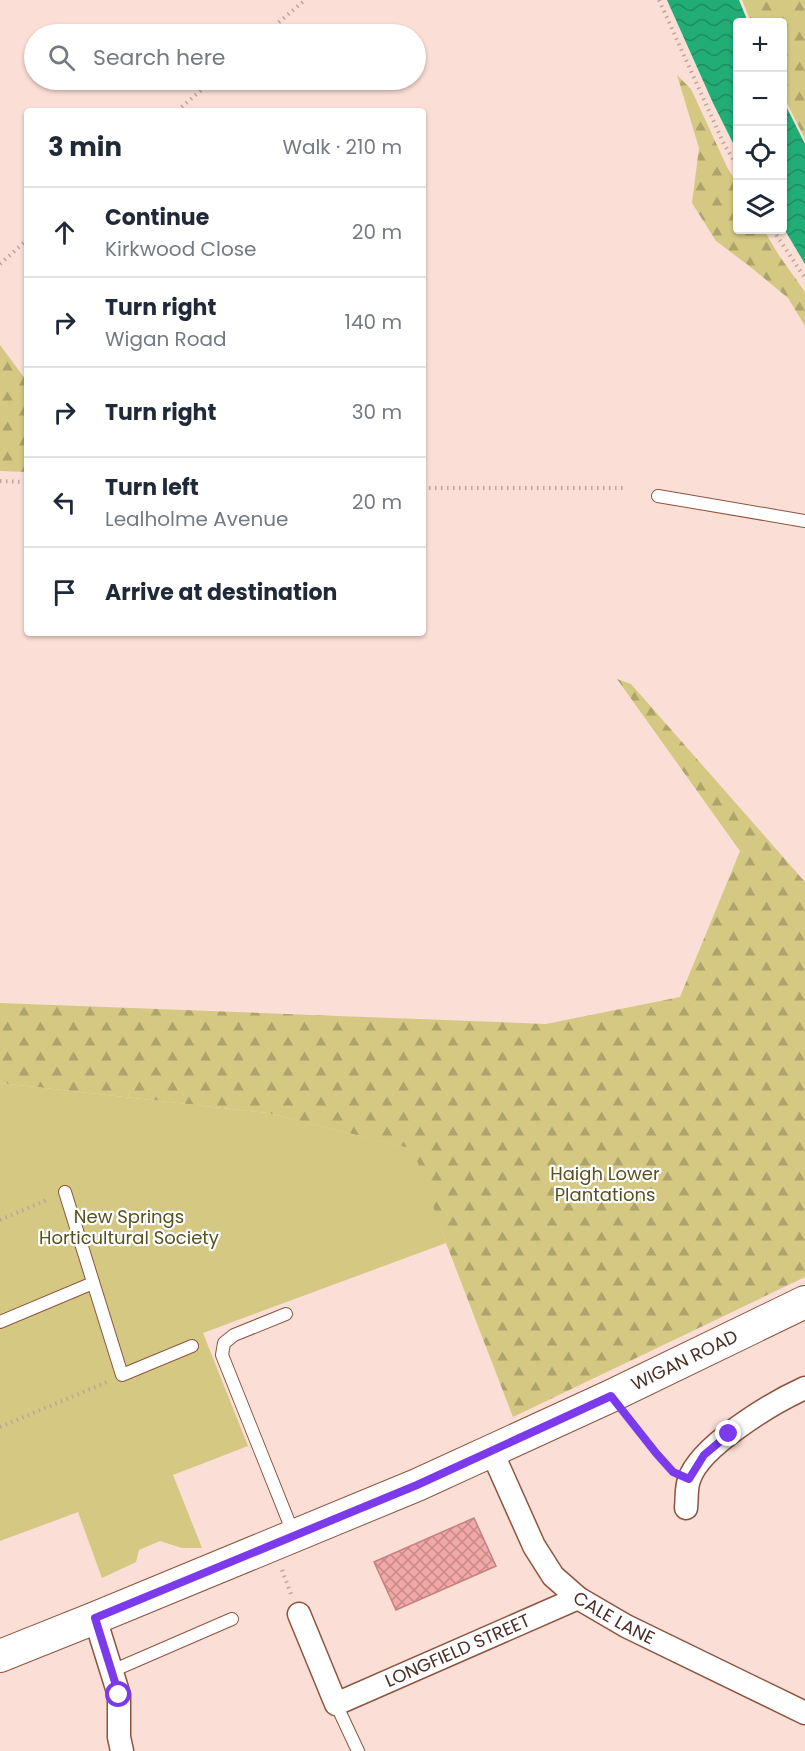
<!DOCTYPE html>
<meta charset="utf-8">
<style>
body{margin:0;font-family:Poppins,sans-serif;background:#f6f6f7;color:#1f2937}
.controls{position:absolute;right:18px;top:18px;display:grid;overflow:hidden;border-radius:6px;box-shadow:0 2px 4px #0004}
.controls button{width:54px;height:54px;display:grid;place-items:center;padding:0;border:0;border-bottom:2px solid #e0e1e3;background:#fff;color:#1f2937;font:30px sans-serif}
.stop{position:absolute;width:18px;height:18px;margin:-14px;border:4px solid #7c3aed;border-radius:50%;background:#fff}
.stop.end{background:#7c3aed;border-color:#fff;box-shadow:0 2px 6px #0008}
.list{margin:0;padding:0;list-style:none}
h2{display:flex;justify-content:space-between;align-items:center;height:78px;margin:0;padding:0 24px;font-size:26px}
h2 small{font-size:20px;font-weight:400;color:#747a83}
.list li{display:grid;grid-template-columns:39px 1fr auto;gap:18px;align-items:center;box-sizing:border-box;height:90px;padding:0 24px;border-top:2px solid #e0e1e3}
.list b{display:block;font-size:22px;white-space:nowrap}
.list p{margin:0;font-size:20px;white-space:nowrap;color:#747a83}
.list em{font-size:20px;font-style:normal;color:#747a83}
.icon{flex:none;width:33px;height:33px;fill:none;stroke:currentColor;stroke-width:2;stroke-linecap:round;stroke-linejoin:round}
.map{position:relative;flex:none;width:805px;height:1751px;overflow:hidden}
.search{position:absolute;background:#fff;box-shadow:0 2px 4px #0004;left:24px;top:24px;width:402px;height:66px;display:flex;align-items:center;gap:15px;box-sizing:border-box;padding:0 21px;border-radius:33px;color:#747a83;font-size:22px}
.panel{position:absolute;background:#fff;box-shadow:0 2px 4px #0004;left:24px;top:108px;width:402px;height:528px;border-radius:6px}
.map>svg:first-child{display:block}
.forest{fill:url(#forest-firs)}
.garden{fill:#d4c882}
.water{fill:url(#water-waves)}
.building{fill:url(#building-cross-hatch);stroke:#c68180;stroke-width:1.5}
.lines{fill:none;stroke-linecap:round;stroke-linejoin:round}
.lane-casing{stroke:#8f543f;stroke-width:14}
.street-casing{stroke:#8f543f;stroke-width:25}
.secondary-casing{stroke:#8f543f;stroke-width:34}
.path{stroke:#c0a49b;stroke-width:4;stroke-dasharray:1.5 4.5;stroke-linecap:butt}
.lane{stroke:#fff;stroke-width:12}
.street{stroke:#fff;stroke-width:22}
.secondary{stroke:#fff;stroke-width:32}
.route{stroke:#7c3aed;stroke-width:8}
.labels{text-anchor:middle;stroke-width:4.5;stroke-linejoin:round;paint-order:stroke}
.park-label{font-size:18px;fill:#58501f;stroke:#fff}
.street-label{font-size:18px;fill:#4a2f26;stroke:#fff}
</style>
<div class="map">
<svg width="805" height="1751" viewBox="0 0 805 1751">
<defs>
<pattern id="forest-firs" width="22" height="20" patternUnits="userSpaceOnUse" patternTransform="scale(1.5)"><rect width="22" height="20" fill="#d4c882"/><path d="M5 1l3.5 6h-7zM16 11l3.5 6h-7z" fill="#aea36a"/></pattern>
<pattern id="water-waves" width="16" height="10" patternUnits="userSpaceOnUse" patternTransform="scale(1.5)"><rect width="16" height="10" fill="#21ad75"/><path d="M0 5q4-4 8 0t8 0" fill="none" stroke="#1f8d60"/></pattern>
<pattern id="building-cross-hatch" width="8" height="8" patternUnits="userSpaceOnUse" patternTransform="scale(1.5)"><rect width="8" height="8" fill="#f1a8a7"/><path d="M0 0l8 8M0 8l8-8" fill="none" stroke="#c58988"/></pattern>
</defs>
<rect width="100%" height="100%" fill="#fbded5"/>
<g class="forest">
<polygon points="742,0 805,0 805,139 783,95 782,22 751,22"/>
<polygon points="677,75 691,89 727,167 737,184 738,230 764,230 778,254 805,292 805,326 788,298 748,265 716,241 692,203 699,148"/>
<polygon points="0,345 23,376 27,378 27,472 0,471"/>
<polygon points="617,679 631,684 805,882 805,1277 513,1417 446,1243 412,1149 268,1113 0,1083 0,1003 546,1024 680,997 740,851"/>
</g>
<polygon class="garden" points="0,1083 268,1113 413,1149 446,1243 203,1333 248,1446 173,1475 202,1548 182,1548 160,1541 139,1550 136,1562 102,1578 78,1512 0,1541"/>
<g class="water">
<polygon points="667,0 739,0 748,22 738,22 737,151 713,103"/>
<polygon points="783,100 805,144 805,264 783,227"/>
</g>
<polygon class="building" points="474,1518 496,1566 396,1610 374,1562"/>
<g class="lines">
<defs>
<g id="lane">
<polyline points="658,496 805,521"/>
<polyline points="65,1192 122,1375 192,1346"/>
<polyline points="286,1314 234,1335 224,1343 222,1355 294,1535"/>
<polyline points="0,1322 93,1283"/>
<polyline points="112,1671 232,1619"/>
<polyline points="336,1704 358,1751"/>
</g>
<g id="street">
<path id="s1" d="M492,1452L534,1546L553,1576L578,1598L626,1626L805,1713"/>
<path d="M686,1508C687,1499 686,1488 689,1480C699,1446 774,1402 805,1388"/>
<path id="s2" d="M299,1614L336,1704L578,1598"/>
<polyline points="95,1618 119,1695 119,1737 122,1751"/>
</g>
<g id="secondary">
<path id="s3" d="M0,1656L95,1618L417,1485L611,1396L805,1302"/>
</g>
</defs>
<use href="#lane" class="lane-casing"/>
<use href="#street" class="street-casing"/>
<use href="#secondary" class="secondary-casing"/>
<g class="path">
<polyline points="659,0 723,142 738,168"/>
<polyline points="265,34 305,0"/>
<polyline points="177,111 213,80"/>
<polyline points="773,230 805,278"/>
<polyline points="0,264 27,240"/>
<polyline points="0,481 27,482"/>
<polyline points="423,488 627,488"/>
<polyline points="0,1220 49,1199"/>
<polyline points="630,1419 668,1467"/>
<polyline points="0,1427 107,1382"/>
<polyline points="282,1570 291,1594"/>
</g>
<use href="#lane" class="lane"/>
<use href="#street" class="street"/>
<use href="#secondary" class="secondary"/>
</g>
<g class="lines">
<polyline class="route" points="119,1695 95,1618 417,1485 611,1396 656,1453 673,1472 689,1479 704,1455 729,1434"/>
</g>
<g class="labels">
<g class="park-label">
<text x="605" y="1180">Haigh Lower<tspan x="605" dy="21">Plantations</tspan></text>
<text x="129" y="1223">New Springs<tspan x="129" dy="21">Horticultural Society</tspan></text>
</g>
<g class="street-label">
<text dy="6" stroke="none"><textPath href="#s3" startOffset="746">WIGAN ROAD</textPath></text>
<text dy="6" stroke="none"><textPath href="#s1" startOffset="213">CALE LANE</textPath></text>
<text dy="6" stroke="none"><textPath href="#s2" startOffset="230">LONGFIELD STREET</textPath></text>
</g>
</g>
</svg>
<div class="controls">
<button>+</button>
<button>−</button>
<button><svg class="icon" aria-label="locate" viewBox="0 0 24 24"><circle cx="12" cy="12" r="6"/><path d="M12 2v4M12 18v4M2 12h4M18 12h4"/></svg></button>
<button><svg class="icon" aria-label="layers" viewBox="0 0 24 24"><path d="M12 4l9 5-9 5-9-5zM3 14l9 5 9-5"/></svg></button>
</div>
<div class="stop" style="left:119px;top:1695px"></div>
<div class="stop end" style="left:729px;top:1434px"></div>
<div class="search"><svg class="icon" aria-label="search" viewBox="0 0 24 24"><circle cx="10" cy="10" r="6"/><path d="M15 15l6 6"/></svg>Search here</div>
<section class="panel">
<h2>3 min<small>Walk · 210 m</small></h2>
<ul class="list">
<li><svg class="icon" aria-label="ahead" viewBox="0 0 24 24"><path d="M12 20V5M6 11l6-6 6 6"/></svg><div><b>Continue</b><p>Kirkwood Close</p></div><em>20 m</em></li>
<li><svg class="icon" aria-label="right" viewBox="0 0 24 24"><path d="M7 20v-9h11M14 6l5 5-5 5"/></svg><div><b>Turn right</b><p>Wigan Road</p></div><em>140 m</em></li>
<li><svg class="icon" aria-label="right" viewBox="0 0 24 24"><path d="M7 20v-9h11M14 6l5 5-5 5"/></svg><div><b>Turn right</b></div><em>30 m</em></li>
<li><svg class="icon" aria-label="left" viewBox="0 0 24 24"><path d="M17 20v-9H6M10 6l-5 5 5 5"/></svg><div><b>Turn left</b><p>Lealholme Avenue</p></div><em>20 m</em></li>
<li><svg class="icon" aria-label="arrive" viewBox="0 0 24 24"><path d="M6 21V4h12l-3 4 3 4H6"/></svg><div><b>Arrive at destination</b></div></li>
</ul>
</section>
</div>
